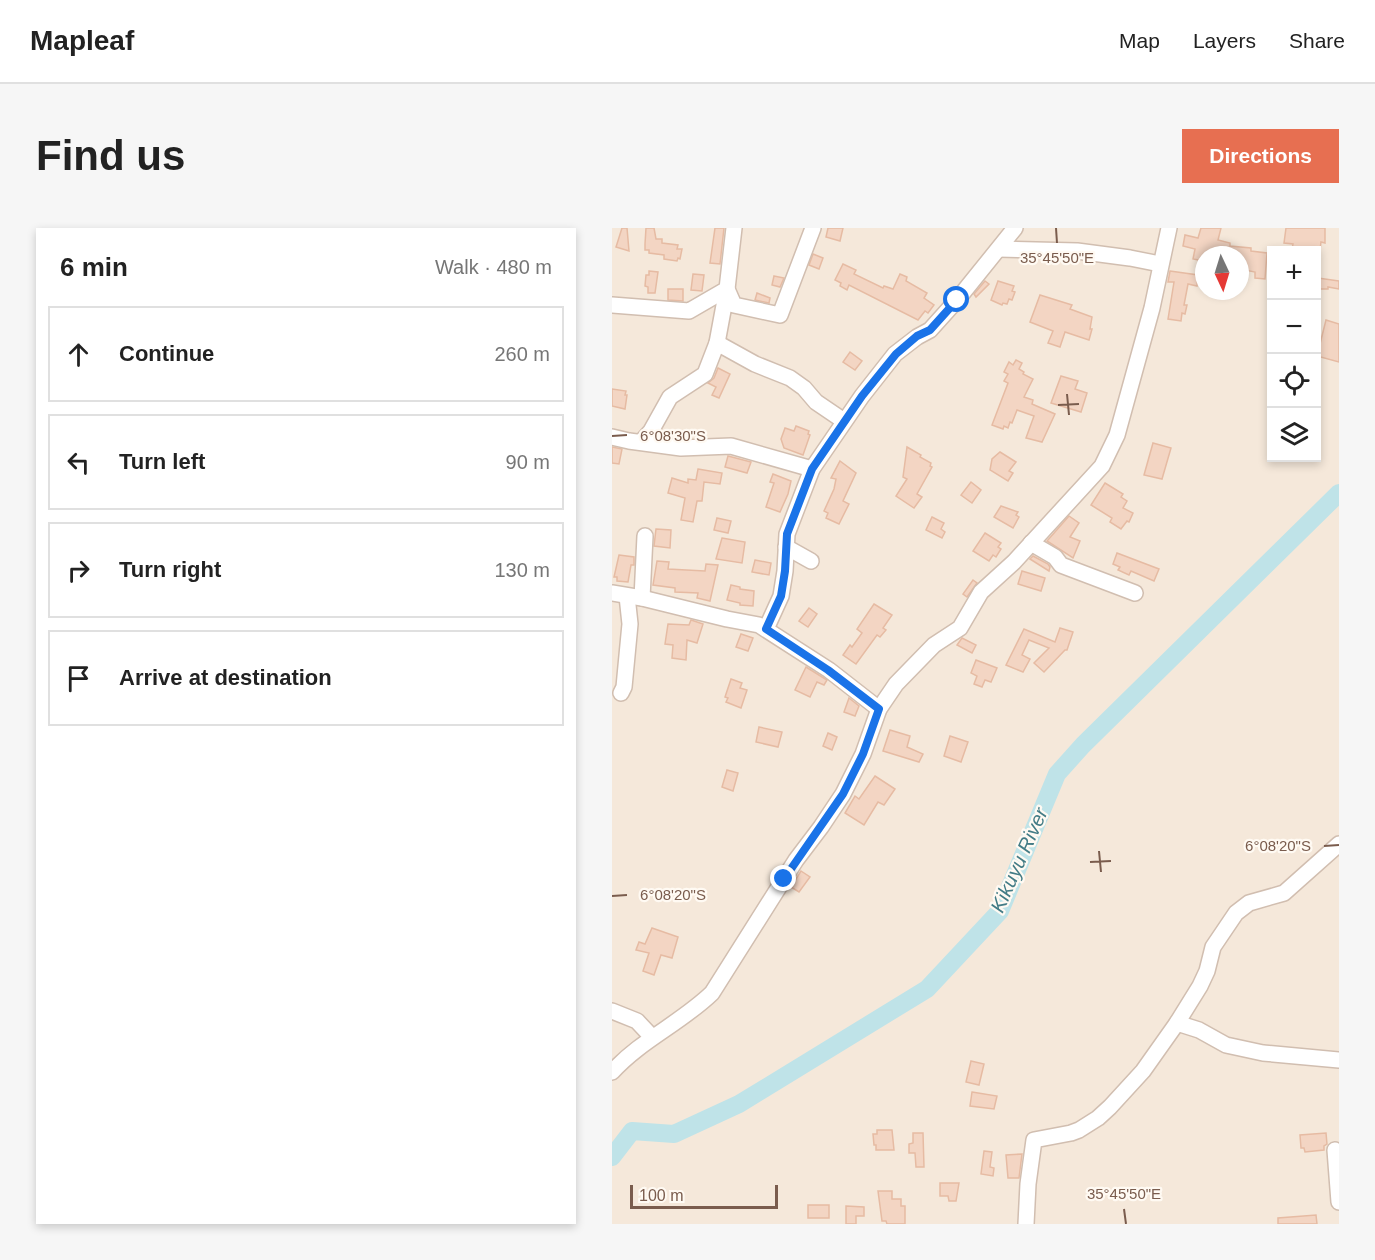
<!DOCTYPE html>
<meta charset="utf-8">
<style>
body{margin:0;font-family:Helvetica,sans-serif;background:#f6f6f6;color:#222}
.controls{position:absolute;right:18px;top:18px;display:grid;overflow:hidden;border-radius:0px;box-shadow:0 3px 9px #0003}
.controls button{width:54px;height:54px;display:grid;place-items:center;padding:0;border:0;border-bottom:2px solid #e0e0e0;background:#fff;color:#222;font:30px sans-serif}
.compass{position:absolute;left:583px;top:18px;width:54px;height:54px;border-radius:50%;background:#fff;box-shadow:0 3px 9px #0003;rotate:176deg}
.scale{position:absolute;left:18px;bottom:15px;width:148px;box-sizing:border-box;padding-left:6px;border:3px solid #7a5c4d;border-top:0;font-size:16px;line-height:21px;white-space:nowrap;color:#7a5c4d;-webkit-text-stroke:4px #fffaf3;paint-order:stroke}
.stop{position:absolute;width:18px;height:18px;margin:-14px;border:4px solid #1a73e8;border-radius:50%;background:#fff}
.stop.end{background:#1a73e8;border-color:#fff;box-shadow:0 2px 6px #0008}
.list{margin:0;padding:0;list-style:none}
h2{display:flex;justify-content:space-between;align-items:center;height:78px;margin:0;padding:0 24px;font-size:26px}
h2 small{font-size:20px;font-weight:400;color:#767676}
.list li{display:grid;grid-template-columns:39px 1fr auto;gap:18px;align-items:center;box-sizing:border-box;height:96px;margin:0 12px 12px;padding:0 12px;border:2px solid #e0e0e0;border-radius:0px}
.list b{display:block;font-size:22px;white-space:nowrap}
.list em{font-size:20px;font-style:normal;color:#767676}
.icon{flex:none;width:33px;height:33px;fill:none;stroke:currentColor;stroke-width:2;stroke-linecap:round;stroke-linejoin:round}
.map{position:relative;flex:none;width:727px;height:996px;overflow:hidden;border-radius:0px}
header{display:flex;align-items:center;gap:36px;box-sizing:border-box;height:84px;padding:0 30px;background:#fff;border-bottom:2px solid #e0e0e0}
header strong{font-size:28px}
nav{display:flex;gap:33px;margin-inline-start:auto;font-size:21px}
.intro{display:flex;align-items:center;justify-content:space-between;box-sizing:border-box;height:144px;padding:0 36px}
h1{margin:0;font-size:42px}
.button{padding:15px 27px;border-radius:0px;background:#e76f51;color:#fff;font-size:21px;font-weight:700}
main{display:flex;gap:36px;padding:0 36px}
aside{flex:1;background:#fff;border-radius:0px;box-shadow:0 3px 9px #0003}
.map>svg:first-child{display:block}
.residential{fill:#f5e8da;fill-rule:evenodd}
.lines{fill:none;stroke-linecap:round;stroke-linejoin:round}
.river{stroke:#bfe3e8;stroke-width:18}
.building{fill:#f3d5c3;stroke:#e6bba3;stroke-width:1.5}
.minor-casing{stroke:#d1beb0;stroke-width:18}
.minor{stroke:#fff;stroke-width:15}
.route{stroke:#1a73e8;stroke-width:8}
.ticks{fill:none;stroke:#7a5c4d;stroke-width:2}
.labels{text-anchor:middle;stroke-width:4.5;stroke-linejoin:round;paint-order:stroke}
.water-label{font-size:20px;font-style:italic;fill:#437c86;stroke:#fffaf3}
.ticks-label{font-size:15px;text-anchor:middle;fill:#7a5c4d;stroke:#fffaf3;stroke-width:4.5;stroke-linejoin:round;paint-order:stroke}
</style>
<header>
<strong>Mapleaf</strong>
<nav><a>Map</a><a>Layers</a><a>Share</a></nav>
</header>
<div class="intro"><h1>Find us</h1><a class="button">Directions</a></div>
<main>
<aside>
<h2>6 min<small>Walk · 480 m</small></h2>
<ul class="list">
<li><svg class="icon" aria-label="ahead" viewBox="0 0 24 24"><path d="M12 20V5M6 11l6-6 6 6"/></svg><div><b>Continue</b></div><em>260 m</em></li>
<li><svg class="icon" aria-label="left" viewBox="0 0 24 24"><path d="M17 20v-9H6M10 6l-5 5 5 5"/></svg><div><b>Turn left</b></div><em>90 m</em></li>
<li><svg class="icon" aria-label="right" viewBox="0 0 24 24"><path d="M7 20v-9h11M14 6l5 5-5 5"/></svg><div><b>Turn right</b></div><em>130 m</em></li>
<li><svg class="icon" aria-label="arrive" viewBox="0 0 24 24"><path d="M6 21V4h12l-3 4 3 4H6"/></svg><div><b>Arrive at destination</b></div></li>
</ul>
</aside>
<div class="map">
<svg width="727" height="996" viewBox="0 0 727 996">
<rect width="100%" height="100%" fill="#fdf6ec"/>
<path class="residential" d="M0,0H727V996H0ZM660,22H704V230H660ZM592,27H628V63H592Z"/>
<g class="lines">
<polyline class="river" points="0,929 20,903 62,906 127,876 315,761 388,683 445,546 471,517 727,265"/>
</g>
<g class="building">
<polygon points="10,0 15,0 17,23 4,19"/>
<polygon points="34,0 42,0 44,11 50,11 50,15 66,17 65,21 70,21 68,31 66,30 65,33 52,31 52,27 37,25 37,22 33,22 33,16"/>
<polygon points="103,0 112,0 108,36 98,35"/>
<polygon points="216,0 231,0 228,13 214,9"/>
<polygon points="589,0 609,0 606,12 618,15 618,18 639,20 639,23 655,25 653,51 643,50 643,44 628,41 628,27 603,25 602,27 592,27 592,33 581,31 583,21 571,18 573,7 586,10"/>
<polygon points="674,0 713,0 713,15 709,14 708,22 680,21 681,16 672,15"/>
<polygon points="201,26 211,30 207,41 197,37"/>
<polygon points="231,36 244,42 242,46 271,60 272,58 281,61 288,46 295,49 294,53 315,65 312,70 322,77 316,85 313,83 306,92 237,57 235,62 228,58 229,55 223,52"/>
<polygon points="37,43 46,44 43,65 36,65 36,59 33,58 34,47 37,47"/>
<polygon points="558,43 586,47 585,58 576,56 572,77 575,77 573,86 570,85 569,93 556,91 562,54 556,54"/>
<polygon points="81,46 92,47 90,63 79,62"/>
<polygon points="162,48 172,50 168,59 160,57"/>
<polygon points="706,50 727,53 727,61 716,59 716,61 705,61"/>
<polygon points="373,53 377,56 364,69 362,66"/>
<polygon points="386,53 402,58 400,63 403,64 400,72 397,71 395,76 391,75 390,77 379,72"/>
<polygon points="56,61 71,61 71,73 56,72"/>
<polygon points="145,65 158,70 157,75 143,72"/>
<polygon points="428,67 460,77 458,81 480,89 478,101 480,101 477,112 453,104 448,119 436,115 441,103 418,94"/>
<polygon points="714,92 727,96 727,134 705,128"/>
<polygon points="238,124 250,133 243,142 231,134"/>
<polygon points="404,132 410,135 407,141 412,144 411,146 421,151 412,169 421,172 420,176 443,186 430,214 414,210 422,188 405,182 400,195 398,194 396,200 392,198 391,201 380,197 396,155 392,153 396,146 392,144 397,134 401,137"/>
<polygon points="106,140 118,146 107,170 100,167 104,159 96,155 102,150"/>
<polygon points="449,148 466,153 463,161 475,165 469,184 439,175"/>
<polygon points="0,161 14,163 13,167 15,167 13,181 0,178"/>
<polygon points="184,198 197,203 196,206 198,207 191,227 172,220 169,211 173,200 182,203"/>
<polygon points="541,215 559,220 550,251 532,247"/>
<polygon points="0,219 10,221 7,236 0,235"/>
<polygon points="295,219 309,227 308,229 319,235 318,238 320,239 305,266 310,269 302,280 284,268 295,251 291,249"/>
<polygon points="388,224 404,234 397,243 401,245 396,253 378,242 380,231"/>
<polygon points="116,228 139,234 135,245 113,239"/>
<polygon points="228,233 244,245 231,273 237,276 227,296 214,290 216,285 212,283 222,261 224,251 219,250"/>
<polygon points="86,241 110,245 108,256 92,254 90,273 85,273 81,294 69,292 73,270 56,265 60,250 76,255 76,251 84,252"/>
<polygon points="161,246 179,253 176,266 168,284 154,279 162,255 158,254"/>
<polygon points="359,254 369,262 360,275 349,267"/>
<polygon points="493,255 511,266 509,269 515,273 511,280 521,285 517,294 515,293 509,301 498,294 500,290 479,277"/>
<polygon points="389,278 406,284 404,287 407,289 401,300 382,289"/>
<polygon points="457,288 467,295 458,309 468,313 461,330 435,313"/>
<polygon points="320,289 332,295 329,301 333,304 330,310 314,302"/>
<polygon points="105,290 119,293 116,305 102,302"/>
<polygon points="44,301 59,302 58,320 42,318"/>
<polygon points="373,305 389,315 386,319 389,321 384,329 381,327 377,333 361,323"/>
<polygon points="110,310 133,314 130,335 104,331"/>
<polygon points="505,325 547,341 542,353 519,343 517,347 506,342 508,339 501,336"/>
<polygon points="7,327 22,329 22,337 19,337 16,354 5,353 5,349 2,349"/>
<polygon points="421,328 436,336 438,339 437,343 418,331"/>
<polygon points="143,332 159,335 157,347 140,344"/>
<polygon points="45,333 57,334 56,341 93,343 94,336 106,337 98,373 85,370 86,365 63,364 63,360 41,357"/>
<polygon points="410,343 433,350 429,363 406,356"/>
<polygon points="361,352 365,355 355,369 351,366"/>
<polygon points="119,357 128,359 128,361 142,363 141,378 128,377 128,375 115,372"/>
<polygon points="262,376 280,387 271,400 274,402 268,409 265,407 244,436 231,427 238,417 240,419 250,405 245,401"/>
<polygon points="197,380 205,386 196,399 187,393"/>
<polygon points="79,392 91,396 85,415 75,412 74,432 60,430 61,417 53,416 56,396 77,397"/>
<polygon points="448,400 461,404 455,422 453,422 432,444 422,435 437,420 417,412 410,427 418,431 411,444 394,437 412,401 443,414"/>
<polygon points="129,406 141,410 136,423 124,419"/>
<polygon points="350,410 364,417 360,425 345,417"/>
<polygon points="364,432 385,440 379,454 373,452 370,459 362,456 365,448 359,445"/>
<polygon points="194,439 215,452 212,457 205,454 198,469 183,462"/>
<polygon points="119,451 130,455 128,460 135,462 129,480 114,474 116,470 113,469"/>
<polygon points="237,470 247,478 243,488 232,484"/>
<polygon points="147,499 170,504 166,519 144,514"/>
<polygon points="278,502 298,508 295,519 311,526 307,534 271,523"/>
<polygon points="216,505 225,509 220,522 211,518"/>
<polygon points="338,508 356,514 349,534 332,528"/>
<polygon points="115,542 126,545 121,563 110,559"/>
<polygon points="263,548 283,561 272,577 266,574 252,597 233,585 243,568 247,571"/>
<polygon points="189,643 198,649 187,664 179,659"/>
<polygon points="40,700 66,709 60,730 49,727 42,747 31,743 37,725 24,722 27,714 33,716"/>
<polygon points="359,833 372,836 367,857 354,854"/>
<polygon points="360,864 385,868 382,881 358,878"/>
<polygon points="265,902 280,902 282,922 264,922 264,917 262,917 261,906 265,906"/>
<polygon points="301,905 311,905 312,939 304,939 303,925 297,925 297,916 301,915"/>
<polygon points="714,905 715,916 712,918 712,922 693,924 692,920 689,920 688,907"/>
<polygon points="372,923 380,924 378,939 382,940 381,948 369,946"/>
<polygon points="410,926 407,950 396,950 394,927"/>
<polygon points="328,955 347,955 344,973 337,973 336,968 328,968"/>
<polygon points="266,963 280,963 280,971 289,971 289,978 293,978 293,996 275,996 274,993 270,993"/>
<rect x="196" y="977" width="21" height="13"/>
<polygon points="234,978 252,979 252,988 244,988 244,996 234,996"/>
<polygon points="704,987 705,996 666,996 666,990"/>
</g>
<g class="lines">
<defs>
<g id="minor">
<polyline points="387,21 465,23 518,30 548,36"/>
<polyline points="0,77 77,83 115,61 122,0"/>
<polyline points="105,115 143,136 178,150 192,160 204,174 232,193"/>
<polyline points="0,209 17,213 69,220 119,218 200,241"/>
<polyline points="29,214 39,203 58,169 93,146 105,115 115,61 122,77 168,87 201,0"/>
<polyline points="419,315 443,329 449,337 523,365"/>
<polyline points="174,319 199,333"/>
<polyline points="0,365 30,370 115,391 147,397 217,442 267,481"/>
<polyline points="30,370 33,308"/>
<polyline points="154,401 169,368 173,343 175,306 200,241 250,168 283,126 305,109 318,102 345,72 403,0"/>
<polyline points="9,465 12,459 18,396 15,368"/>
<polyline points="0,783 25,793 40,809"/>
<polyline points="565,795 587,802 614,817 651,825 727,832"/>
<path d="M0,844C29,812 69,795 100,765L184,632L209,599L231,566L251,526L267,481L284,456L322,417L348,400L369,364L402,334L490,238L505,207L540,80L557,0"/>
<polyline points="723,922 727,974"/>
<polyline points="414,996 416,956 422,912 459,905 467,902 486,890 498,879 531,843 565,795 588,758 595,743 601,719 624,685 637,675 672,665 727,616"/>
</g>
</defs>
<use href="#minor" class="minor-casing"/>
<use href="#minor" class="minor"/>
</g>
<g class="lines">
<polyline class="route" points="172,651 231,566 251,526 267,481 216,442 154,401 169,368 173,343 175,306 200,241 250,168 284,126 305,108 318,102 345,72"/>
</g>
<path class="ticks" d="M444,0L445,15M455,166L457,187M446,177L467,176M0,208L15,207M712,618L727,617M487,623L489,644M478,634L499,633M0,668L15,667M512,981L514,996"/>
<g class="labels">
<g class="water-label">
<text transform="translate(407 632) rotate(-66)" y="7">Kikuyu River</text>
</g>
</g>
<g class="ticks-label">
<text x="445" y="35">35°45'50"E</text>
<text x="61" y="213">6°08'30"S</text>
<text x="666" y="623">6°08'20"S</text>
<text x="61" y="672">6°08'20"S</text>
<text x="512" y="971">35°45'50"E</text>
</g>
</svg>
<div class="controls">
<button>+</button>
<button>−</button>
<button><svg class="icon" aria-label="locate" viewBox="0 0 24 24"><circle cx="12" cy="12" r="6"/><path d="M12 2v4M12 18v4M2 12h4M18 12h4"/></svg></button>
<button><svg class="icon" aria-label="layers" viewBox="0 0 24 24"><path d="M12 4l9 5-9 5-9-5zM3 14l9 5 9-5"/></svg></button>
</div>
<svg class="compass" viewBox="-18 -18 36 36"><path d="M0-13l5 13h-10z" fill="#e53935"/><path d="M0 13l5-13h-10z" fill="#767676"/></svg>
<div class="scale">100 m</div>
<div class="stop" style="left:345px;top:72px"></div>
<div class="stop end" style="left:172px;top:651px"></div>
</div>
</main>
